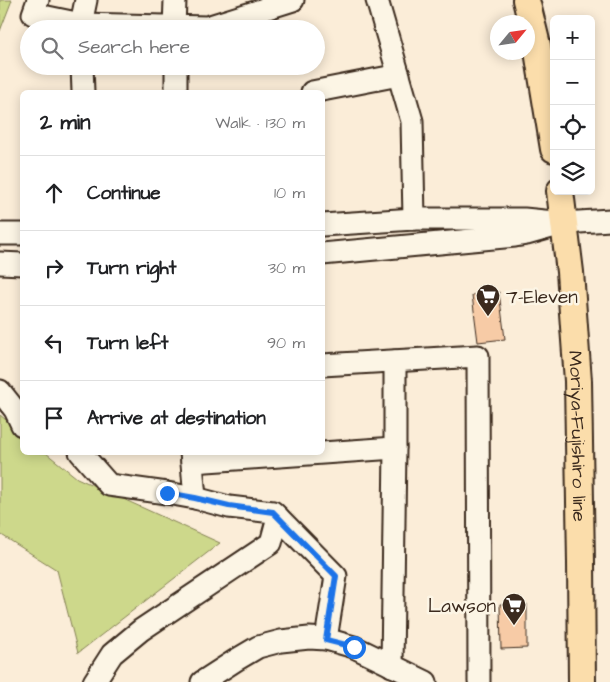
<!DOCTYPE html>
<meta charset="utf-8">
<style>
body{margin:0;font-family:"Architects Daughter",sans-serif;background:#f2f2f2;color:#202124}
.controls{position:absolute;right:15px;top:15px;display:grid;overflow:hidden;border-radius:8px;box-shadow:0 2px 12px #0003}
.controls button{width:45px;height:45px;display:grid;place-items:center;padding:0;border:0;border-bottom:1px solid #e0e0e0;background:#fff;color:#202124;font:25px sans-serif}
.compass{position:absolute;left:490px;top:15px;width:45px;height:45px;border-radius:50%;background:#fff;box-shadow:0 2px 12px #0003;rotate:61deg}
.stop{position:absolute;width:15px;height:15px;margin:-11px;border:4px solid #1a73e8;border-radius:50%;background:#fff}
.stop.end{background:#1a73e8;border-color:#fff;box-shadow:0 1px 5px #0008}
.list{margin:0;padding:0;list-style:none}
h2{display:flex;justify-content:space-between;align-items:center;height:65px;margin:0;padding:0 20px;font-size:21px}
h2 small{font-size:16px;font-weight:400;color:#757577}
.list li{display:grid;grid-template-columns:32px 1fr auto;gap:15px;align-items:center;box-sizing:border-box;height:75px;padding:0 20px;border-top:1px solid #e0e0e0}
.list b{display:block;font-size:19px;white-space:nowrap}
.list em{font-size:16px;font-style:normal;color:#757577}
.icon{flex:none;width:28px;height:28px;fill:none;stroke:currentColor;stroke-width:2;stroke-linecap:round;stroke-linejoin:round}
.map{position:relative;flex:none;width:610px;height:682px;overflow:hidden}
.search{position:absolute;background:#fff;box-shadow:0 2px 12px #0003;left:20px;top:20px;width:305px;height:55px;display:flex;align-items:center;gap:12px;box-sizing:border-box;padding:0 18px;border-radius:28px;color:#757577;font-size:19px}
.panel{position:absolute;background:#fff;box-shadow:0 2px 12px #0003;left:20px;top:90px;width:305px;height:365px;border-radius:8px}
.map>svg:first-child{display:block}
.green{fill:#cdd88b;stroke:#848154}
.building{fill:#f7cba6;stroke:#3b2a1e}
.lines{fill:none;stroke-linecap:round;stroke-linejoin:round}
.minor-casing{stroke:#3b2a1e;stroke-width:25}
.major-casing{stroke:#3b2a1e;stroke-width:30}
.minor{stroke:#fcf5e5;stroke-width:21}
.major{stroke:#fbddab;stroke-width:26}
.route{stroke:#1a73e8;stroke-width:6}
.labels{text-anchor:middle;stroke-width:5;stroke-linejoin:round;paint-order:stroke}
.poi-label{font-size:19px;fill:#3b2a1e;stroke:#fcf5e5;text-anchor:start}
.street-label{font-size:19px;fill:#3b2a1e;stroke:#fcf5e5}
</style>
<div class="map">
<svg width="610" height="682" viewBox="0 0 610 682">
<rect width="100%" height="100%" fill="#fbedd8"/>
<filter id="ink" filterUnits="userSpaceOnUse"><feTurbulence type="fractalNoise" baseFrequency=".02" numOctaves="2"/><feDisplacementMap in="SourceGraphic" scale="10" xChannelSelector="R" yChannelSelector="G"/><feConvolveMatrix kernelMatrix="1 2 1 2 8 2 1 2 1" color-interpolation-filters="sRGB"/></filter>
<g filter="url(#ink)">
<g class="green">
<polygon points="0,0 12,0 0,31"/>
<polygon points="0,415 22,433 22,452 46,453 77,478 220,543 78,653 57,570 0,534"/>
</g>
<g class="building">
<polygon points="499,292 505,339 478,342 472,295"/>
<polygon points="500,604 527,604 527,648 501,649"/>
</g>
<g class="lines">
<defs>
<g id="minor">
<polyline points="38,0 33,14 81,24 207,27 293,0"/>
<polyline points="377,0 412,121 414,219"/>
<polyline points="81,29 81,24 86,0"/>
<polyline points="174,29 175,0"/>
<polyline points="82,66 83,92"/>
<polyline points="176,66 176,92"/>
<polyline points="312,92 399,75"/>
<polyline points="322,225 414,219 524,219 564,223 610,220"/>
<polyline points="0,234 22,234"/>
<polyline points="322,254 515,236 527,234 552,227"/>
<polyline points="0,263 22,264"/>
<polyline points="322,365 478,356 479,682"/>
<polyline points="0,391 15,410 22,425"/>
<polyline points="80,452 109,485 167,493 195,498 229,507 273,512 336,576 326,639"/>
<polyline points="191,452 195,498"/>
<polyline points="192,462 395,448"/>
<polyline points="392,666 395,448 395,361"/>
<polyline points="94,682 112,654 141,630 271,543 278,517"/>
<polyline points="202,682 236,660 258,647 281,641 309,638 326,639 354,647 426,682"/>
</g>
<g id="major">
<polyline points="526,0 537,45 554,149"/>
<path id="s1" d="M560,191L570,272L578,381L581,563L582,682"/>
</g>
</defs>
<use href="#minor" class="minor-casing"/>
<use href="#major" class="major-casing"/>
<use href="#minor" class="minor"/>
<use href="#major" class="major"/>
</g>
</g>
<g class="lines" filter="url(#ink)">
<polyline class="route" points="167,493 195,498 229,506 273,512 336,576 326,640 354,647"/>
</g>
<defs>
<symbol id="supermarket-pin" viewBox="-11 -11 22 30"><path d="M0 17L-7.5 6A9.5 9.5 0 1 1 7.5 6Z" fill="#3b2a1e" stroke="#fcf5e5"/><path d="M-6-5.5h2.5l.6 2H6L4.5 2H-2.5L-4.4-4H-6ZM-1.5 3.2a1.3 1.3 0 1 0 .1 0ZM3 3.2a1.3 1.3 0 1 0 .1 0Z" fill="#fff"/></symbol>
</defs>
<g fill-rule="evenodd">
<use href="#supermarket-pin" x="474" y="282" width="28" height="38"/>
<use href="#supermarket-pin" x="500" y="591" width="28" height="38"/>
</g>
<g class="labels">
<g class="poi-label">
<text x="506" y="303">7-Eleven</text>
<text x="496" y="612" text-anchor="end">Lawson</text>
</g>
<g class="street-label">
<text dy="7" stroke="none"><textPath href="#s1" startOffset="246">Moriya-Fujishiro line</textPath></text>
</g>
</g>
</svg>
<div class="controls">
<button>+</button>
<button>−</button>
<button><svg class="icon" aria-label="locate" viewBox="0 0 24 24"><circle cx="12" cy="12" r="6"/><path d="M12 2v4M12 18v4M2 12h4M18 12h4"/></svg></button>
<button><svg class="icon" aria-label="layers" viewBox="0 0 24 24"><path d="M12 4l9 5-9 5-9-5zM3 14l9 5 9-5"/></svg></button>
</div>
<svg class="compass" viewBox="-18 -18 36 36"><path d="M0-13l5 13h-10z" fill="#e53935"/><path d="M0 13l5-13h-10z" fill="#757577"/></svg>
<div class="stop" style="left:354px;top:647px"></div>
<div class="stop end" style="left:167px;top:493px"></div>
<div class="search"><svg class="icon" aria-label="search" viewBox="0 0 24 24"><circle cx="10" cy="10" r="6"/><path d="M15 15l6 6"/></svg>Search here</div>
<section class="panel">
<h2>2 min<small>Walk · 130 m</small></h2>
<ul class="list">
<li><svg class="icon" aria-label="ahead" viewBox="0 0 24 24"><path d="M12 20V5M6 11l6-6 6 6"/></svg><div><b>Continue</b></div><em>10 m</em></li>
<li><svg class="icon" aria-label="right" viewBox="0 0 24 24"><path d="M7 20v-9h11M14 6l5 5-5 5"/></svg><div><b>Turn right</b></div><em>30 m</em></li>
<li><svg class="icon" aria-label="left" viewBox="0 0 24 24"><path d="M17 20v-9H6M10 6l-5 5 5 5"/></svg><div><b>Turn left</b></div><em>90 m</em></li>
<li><svg class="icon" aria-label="arrive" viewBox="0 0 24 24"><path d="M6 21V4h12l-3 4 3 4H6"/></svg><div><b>Arrive at destination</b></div></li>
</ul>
</section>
</div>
